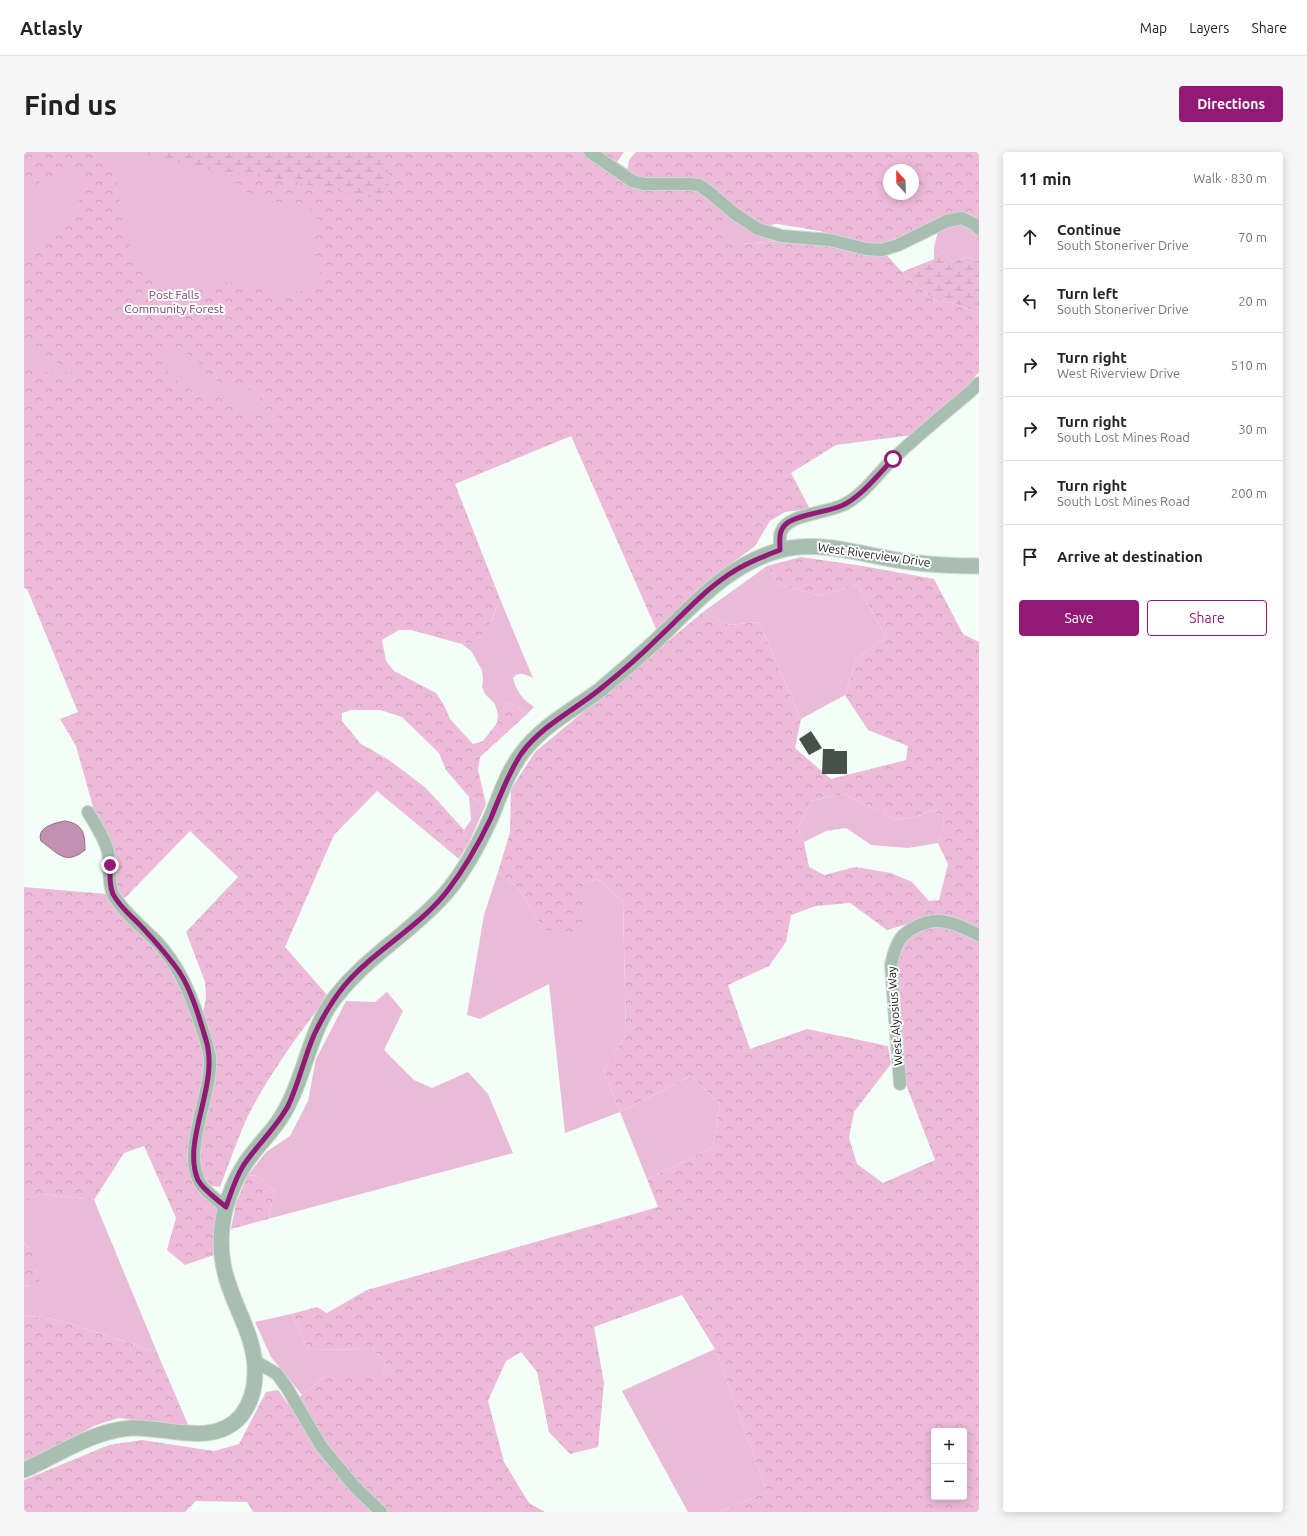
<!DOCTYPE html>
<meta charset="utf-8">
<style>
body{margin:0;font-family:Ubuntu,sans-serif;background:#f6f6f6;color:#222}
.controls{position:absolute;right:12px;bottom:12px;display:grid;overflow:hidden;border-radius:4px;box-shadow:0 2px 10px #0003}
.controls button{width:36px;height:36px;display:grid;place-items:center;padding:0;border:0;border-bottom:1px solid #e0e0e0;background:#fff;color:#222;font:20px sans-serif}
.compass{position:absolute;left:859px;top:12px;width:36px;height:36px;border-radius:50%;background:#fff;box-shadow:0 2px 10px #0003;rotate:338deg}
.stop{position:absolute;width:12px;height:12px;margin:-9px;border:3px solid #931976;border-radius:50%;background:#fff}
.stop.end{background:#931976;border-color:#fff;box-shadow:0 1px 4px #0008}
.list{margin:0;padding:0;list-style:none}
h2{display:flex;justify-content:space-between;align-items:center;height:52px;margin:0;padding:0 16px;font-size:17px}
h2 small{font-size:13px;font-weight:400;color:#767676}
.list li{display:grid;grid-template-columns:26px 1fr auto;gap:12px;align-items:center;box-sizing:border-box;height:64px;padding:0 16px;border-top:1px solid #e0e0e0}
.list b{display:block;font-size:15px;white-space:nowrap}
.list p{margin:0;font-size:13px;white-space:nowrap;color:#767676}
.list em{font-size:13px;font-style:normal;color:#767676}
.actions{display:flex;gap:8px;padding:12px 16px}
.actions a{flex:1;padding:9px 0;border:1px solid #931976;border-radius:4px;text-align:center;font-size:14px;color:#931976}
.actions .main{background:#931976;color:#fff}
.icon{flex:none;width:22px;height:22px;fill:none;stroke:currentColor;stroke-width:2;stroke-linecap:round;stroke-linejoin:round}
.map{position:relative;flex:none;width:955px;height:1360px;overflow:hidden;border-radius:4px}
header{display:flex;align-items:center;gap:24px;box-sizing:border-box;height:56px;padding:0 20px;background:#fff;border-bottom:1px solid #e0e0e0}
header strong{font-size:19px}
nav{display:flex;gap:22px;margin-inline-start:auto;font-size:14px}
.intro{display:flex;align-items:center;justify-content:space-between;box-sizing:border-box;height:96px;padding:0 24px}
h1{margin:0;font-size:28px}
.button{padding:10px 18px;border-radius:4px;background:#931976;color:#fff;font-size:14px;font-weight:700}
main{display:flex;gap:24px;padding:0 24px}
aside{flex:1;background:#fff;border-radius:4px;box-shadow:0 2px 10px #0003}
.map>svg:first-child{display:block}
.green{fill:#e9bbd8}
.forest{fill:url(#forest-crowns);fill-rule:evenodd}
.wetland{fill:url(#wetland-marsh)}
.water{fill:#c291b1;stroke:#8e6d82}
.building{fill:#455149}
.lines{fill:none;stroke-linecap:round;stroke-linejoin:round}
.minor-casing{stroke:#cfd9d3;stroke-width:14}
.tertiary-casing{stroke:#cfd9d3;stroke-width:17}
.minor{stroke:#a7beb0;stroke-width:12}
.tertiary{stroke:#a7beb0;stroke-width:15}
.route{stroke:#931976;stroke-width:5}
.labels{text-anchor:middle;stroke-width:4;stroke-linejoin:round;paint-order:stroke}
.park-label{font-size:12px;fill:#7b3e68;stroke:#fff}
.street-label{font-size:12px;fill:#141916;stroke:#fff}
</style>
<header>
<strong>Atlasly</strong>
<nav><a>Map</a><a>Layers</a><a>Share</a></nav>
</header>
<div class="intro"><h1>Find us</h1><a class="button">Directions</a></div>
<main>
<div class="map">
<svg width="955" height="1360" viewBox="0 0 955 1360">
<defs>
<pattern id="forest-crowns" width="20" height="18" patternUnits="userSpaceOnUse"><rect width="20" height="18" fill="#edbada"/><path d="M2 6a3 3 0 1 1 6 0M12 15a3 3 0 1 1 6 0" fill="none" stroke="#ca9fba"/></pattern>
<pattern id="wetland-marsh" width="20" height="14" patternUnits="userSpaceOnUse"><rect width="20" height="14" fill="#e9bbd8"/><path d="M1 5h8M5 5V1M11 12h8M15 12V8" fill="none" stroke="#c7a0b9"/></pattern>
</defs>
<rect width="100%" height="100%" fill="#f3fef7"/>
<g class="green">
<polygon points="0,0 578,0 602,16 621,22 865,18 865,26 733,79 755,89 715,92 0,371"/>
<polygon points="935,70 948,74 955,82 955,109 944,105 928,110 917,99 910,95 914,79"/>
<polygon points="743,414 755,433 797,444 833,433 862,485 832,507 821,543 777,567 735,470 705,473 679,460"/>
<path d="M476,447L509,526C502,523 494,519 489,526C492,539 499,548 510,555L503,562L495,555L484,550L474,563L471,552L461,542L458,535L459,527L458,518L447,499L438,492C464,488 467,469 476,447Z"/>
<polygon points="820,642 871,668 892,665 907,658 920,665 918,678 914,691 884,696 847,693 822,676 802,679 780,690 774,676 787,649"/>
<polygon points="445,645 462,652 445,691 440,678 447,668"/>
<polygon points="474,720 495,737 519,778 558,770 558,732 574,727 599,750 602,883 579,918 596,960 667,924 696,952 689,995 623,1027 596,960 541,981 525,832 456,867 443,863 460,763"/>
<polygon points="363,840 379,859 360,898 390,928 408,936 444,920 464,942 489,1001 244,1067 251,1040 233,1023 223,1024 242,1000 266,984 284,949 292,907 322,849 351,850"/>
<polygon points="17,1042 70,1048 133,1200 35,1168 0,1163 0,1133 4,1135 4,1095 0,1091 0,1050"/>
<polygon points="267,1162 285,1198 348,1197 362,1210 359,1223 302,1223 278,1243 247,1205 231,1170"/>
<polygon points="691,1197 743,1340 693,1360 664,1360 598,1239"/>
</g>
<g class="forest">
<path d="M15,0H79L87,13L92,23L103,87L118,121L142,138L168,141L198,131L215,130L255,142L276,140L294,130L297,118L290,98V84L294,69L291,62L280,52L253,50L235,47L222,40L201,22L246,25L360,4L357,0H557L592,25L666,36L682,42L705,61L699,82L700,86L715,92L755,89L806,92L861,101L878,120L910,148L933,152L951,160H955V220L940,238L888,283L812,293L767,321L786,357L761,360L746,369L731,394L681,431L633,479L547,284L431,332L476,447L463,479L449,490L438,492L387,478H375L358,488L362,509L370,519L412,541L420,553L426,567L449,592L459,589L473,571L474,563L484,550L495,555L503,562L456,605L454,618L462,652L445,645L422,618L415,601L378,565L356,558H327L318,561V569L337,592L365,608L402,636L440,678L445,691L435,707L353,639L310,683L261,795L304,844C276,880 243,925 223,966C213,988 205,1012 196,1035L183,1033L177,1019L175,1002L190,921L179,861L182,846L181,830L162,780L214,725L166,679L98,749L92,737L52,594L36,567L54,560L3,437L0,436V212C18,220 30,224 50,220L18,202L13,194L0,193V103C22,91 53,59 61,35L55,20L36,21L18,29L0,41V4ZM151,194L173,208L183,223L198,231L232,239L236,244L237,253L242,258L253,260L254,267L209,255L193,244L168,239L154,230L138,214L142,199Z"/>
<polygon points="573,0 600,0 591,13"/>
<path d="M612,0H955V70L926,63L858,92H840L796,79L735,69L716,60L683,33L669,26L620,25L603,22L605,8ZM865,18H889V42H865Z"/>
<path d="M777,405L839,414L910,427L939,482L955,490V778L910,764L863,778L826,751L792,754L767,763L762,790L745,814L704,833L726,897L783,877L864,894L867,912L830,960L825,986L833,1012L859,1031L911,1008L881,930L870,812L882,788L893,780L914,774L930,776L955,788V1360H693L743,1340L691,1197L658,1143L570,1175L580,1231L574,1295L546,1302L525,1280L513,1220L497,1200L482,1209L464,1249L480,1310L505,1351L521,1360H229L223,1350L172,1349L161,1360H0V1328L85,1293L118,1288L190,1299L215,1292L242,1240L254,1238L264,1252L278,1243L302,1223H359L362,1210L348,1197L285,1198L267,1162L293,1155L303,1161L343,1138L634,1055L623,1027L689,995L696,952L667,924L596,960L579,918L602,883L599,750L574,727L558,732V770L551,780L519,778L495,737L474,720L486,680L487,637L511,600L679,460L705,473L735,470L777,567L771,596L807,627L882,608L884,594L844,578L821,543L832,507L862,485L833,433L797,444L755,433L743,414ZM820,642L871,668L892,665L907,658L920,665L918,678L914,691L924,712L915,748L905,749L888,730L867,721L831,715L800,723L785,715L780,690L774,676L787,649ZM910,1279H940V1345H910Z"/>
<polygon points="0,735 83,742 134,798 154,826 179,895 181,918 174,1035 194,1057 190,1103 161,1113 143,1098 152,1066 120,994 100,1001 70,1048 17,1042 0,1050"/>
<polygon points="233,1023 251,1040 244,1067 207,1077 212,1051 223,1024"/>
<path d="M0,1091C10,1101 15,1115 16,1129C11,1134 6,1136 0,1133Z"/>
<polygon points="0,1163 35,1168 133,1200 165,1275 95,1266 72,1273 22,1300 0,1309"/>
</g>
<g class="wetland">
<path d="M112,0H357C366,11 365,27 364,40L353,47L246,25L201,22Z"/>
<polygon points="910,95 917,99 928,110 944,105 955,109 955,160 951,160 933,152 910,148 878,120 910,107"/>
</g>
<path class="water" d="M41,669C59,672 61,681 61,698C41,714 34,701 17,689C12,675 31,671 41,669Z"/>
<g class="building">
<polygon points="787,579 798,596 785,603 775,587"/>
<polygon points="799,597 811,597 810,599 823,599 823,622 798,622"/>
</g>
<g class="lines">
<defs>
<g id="minor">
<polyline points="566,0 608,29 620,32 665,32 675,33 685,40 711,62 734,77 758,84 806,88 842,97 858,98 874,93 923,69 938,66 952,73 955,77"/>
<path d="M756,398C756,393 755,385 757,380C763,362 803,361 819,353C840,343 853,322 870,306C894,283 920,262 946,240L955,231"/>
<path d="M64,660C71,672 81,686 84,700C87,714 83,729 89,742C97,758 121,778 134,791C155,814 167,842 176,871C180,882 184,893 186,906C189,942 154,1005 179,1035C185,1043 195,1049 202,1055"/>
<path d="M876,932L867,813C869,804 871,794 877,786C884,777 901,769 913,769C928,769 942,777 955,783"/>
<polyline points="231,1209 253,1222 263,1236 297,1294 330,1334 357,1360"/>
</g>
<path id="tertiary" d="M0,1318C35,1303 67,1279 107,1276C142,1274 189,1296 217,1264C227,1251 231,1237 231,1221C232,1181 205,1150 199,1111C196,1094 197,1075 201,1058C205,1043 211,1028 219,1015C229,998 245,984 256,967C279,932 283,889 305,854C337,807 385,783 421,742C441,719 456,690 468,663C477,641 484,619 498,601C519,573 549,558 576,538C595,522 615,505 634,487C670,452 706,411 757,398C800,387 843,405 886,410C909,413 932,414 955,414"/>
</defs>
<use href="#minor" class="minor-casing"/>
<use href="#tertiary" class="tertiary-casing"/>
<use href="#minor" class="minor"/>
<use href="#tertiary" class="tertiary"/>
</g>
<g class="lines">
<path class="route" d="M86,713C86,722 85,733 89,742C95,754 106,763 115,772C129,787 144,803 156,821C168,840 175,865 182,888C196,933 157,988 174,1028C180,1039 193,1047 202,1055C207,1041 211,1027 219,1014C233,993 252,976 264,954C275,931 280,906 290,883C298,866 308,849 320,834C350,798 395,776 424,738C441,716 455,691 467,666C476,644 484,622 497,602C517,574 549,559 575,538C595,522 614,506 632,488C656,466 677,441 704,423C720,412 738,405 756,398C756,389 754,379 762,372C772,363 803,360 817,354C836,346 855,322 869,307"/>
</g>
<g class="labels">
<g class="park-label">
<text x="150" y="147">Post Falls<tspan x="150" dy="14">Community Forest</tspan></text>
</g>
<g class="street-label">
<text transform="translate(850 403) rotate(8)" y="4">West Riverview Drive</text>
<text transform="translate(871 864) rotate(-94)" y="4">West Alyosius Way</text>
</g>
</g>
</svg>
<div class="controls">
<button>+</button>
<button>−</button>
</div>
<svg class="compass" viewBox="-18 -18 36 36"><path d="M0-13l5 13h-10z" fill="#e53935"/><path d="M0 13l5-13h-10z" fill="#767676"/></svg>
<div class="stop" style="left:869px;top:307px"></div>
<div class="stop end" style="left:86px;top:713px"></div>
</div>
<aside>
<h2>11 min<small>Walk · 830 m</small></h2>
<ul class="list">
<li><svg class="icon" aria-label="ahead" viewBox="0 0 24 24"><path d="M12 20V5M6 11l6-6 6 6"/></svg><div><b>Continue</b><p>South Stoneriver Drive</p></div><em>70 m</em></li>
<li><svg class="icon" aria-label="left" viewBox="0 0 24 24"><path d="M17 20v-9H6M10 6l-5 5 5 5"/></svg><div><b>Turn left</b><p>South Stoneriver Drive</p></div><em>20 m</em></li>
<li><svg class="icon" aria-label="right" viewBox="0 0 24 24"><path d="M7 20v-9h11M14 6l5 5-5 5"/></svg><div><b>Turn right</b><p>West Riverview Drive</p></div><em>510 m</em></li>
<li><svg class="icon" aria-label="right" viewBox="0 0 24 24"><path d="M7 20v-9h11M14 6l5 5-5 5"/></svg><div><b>Turn right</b><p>South Lost Mines Road</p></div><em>30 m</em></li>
<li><svg class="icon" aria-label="right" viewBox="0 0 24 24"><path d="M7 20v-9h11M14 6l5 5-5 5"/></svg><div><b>Turn right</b><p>South Lost Mines Road</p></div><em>200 m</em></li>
<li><svg class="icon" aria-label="arrive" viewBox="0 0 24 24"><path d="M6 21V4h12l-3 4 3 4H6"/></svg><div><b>Arrive at destination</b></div></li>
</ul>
<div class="actions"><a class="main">Save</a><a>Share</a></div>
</aside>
</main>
